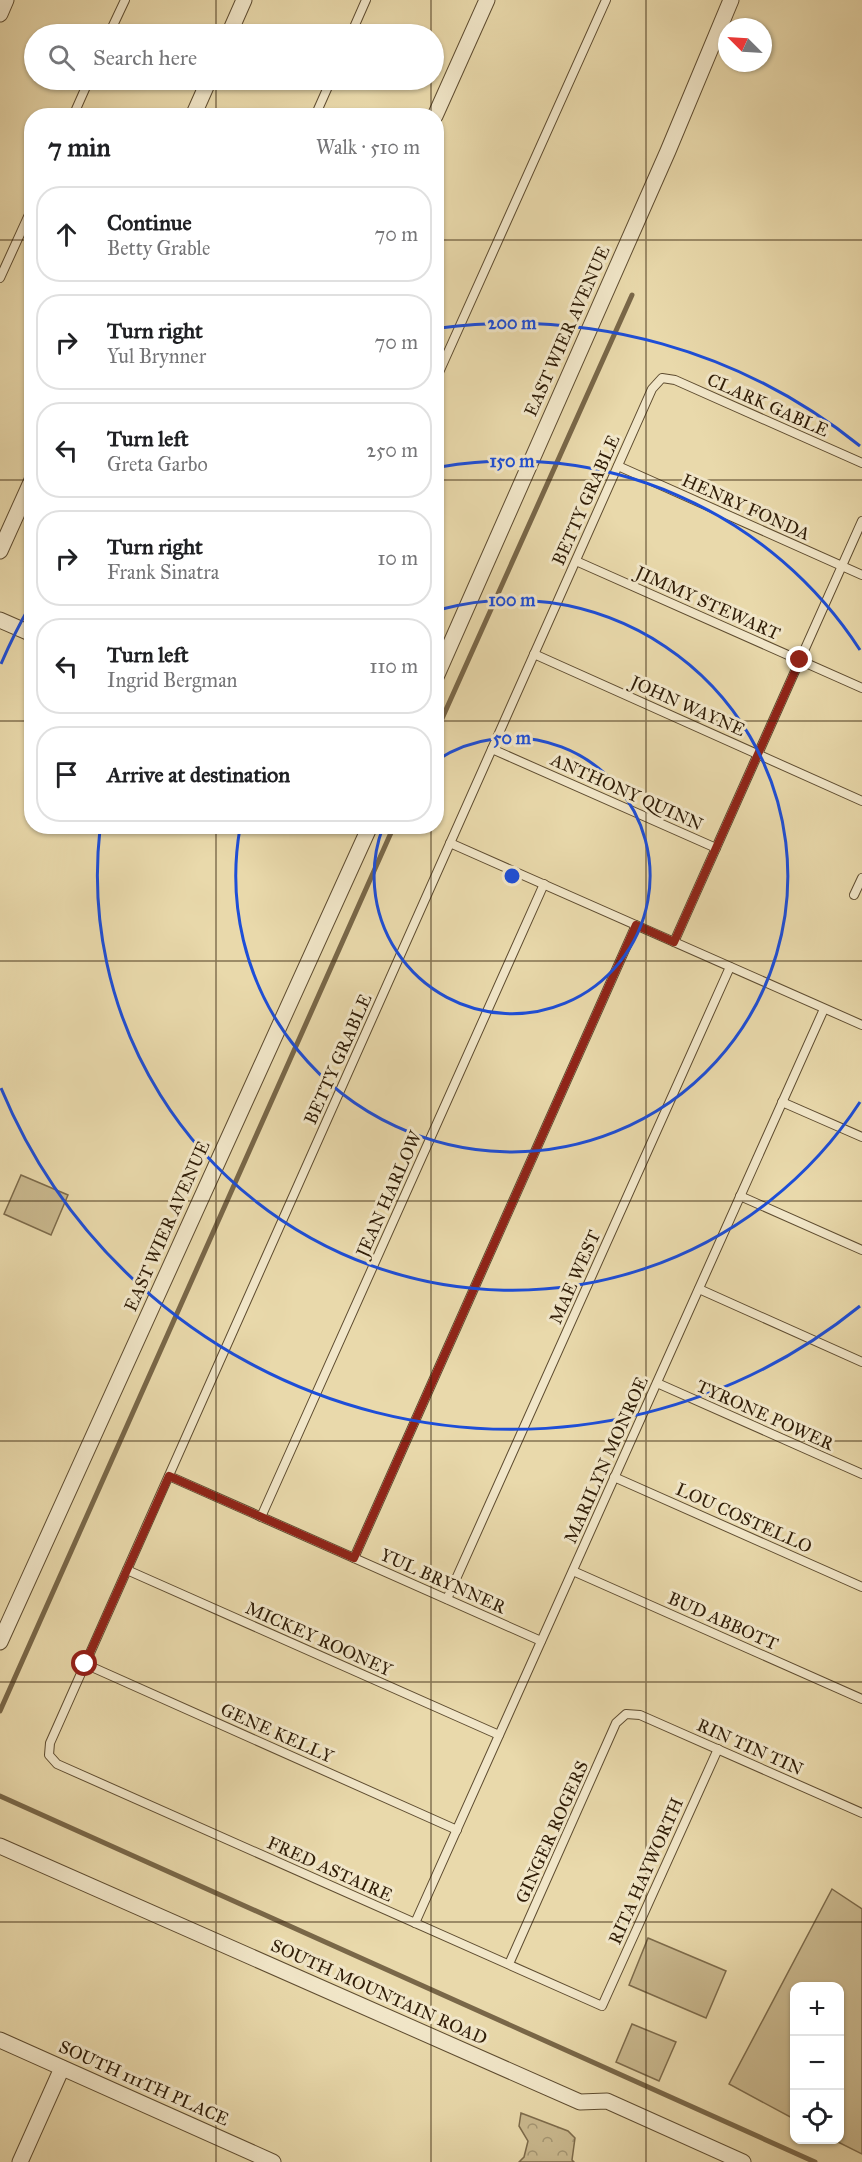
<!DOCTYPE html>
<meta charset="utf-8">
<style>
body{margin:0;font-family:"IM FELL Great Primer",serif;background:#f6f6f6;color:#202124}
.controls{position:absolute;right:18px;bottom:18px;display:grid;overflow:hidden;border-radius:12px;box-shadow:0 2px 4px #0004}
.controls button{width:54px;height:54px;display:grid;place-items:center;padding:0;border:0;border-bottom:2px solid #e0e0e0;background:#fff;color:#202124;font:30px sans-serif}
.compass{position:absolute;left:718px;top:18px;width:54px;height:54px;border-radius:50%;background:#fff;box-shadow:0 2px 4px #0004;rotate:294deg}
.stop{position:absolute;width:18px;height:18px;margin:-14px;border:4px solid #8f2418;border-radius:50%;background:#fff}
.stop.end{background:#8f2418;border-color:#fff;box-shadow:0 2px 6px #0008}
.list{margin:0;padding:0;list-style:none}
h2{display:flex;justify-content:space-between;align-items:center;height:78px;margin:0;padding:0 24px;font-size:26px}
h2 small{font-size:20px;font-weight:400;color:#757577}
.list li{display:grid;grid-template-columns:39px 1fr auto;gap:18px;align-items:center;box-sizing:border-box;height:96px;margin:0 12px 12px;padding:0 12px;border:2px solid #e0e0e0;border-radius:24px}
.list b{display:block;font-size:22px;white-space:nowrap}
.list p{margin:0;font-size:20px;white-space:nowrap;color:#757577}
.list em{font-size:20px;font-style:normal;color:#757577}
.icon{flex:none;width:33px;height:33px;fill:none;stroke:currentColor;stroke-width:2;stroke-linecap:round;stroke-linejoin:round}
.map{position:relative;flex:none;width:862px;height:2162px;overflow:hidden}
.search{position:absolute;background:#fff;box-shadow:0 2px 4px #0004;left:24px;top:24px;width:420px;height:66px;display:flex;align-items:center;gap:15px;box-sizing:border-box;padding:0 21px;border-radius:33px;color:#757577;font-size:22px}
.panel{position:absolute;background:#fff;box-shadow:0 2px 4px #0004;left:24px;top:108px;width:420px;height:726px;border-radius:24px}
.map>svg:first-child{display:block}
.park{fill:url(#park-crowns);stroke:#7d6b4b;stroke-width:1.5}
.pitch{fill:#cab98f;stroke:#7d6b4b;stroke-width:1.5}
.lines{fill:none;stroke-linecap:round;stroke-linejoin:round}
.stream{stroke:#796748;stroke-width:5}
.lane-casing{stroke:#5e4c30;stroke-width:10}
.street-casing{stroke:#5e4c30;stroke-width:17}
.lane{stroke:#f1e6c8;stroke-width:8}
.street{stroke:#f1e6c8;stroke-width:15}
.route{stroke:#8f2418;stroke-width:8}
.grid{fill:none;stroke:#301d07;stroke-width:1.5;stroke-opacity:0.55}
.ring{fill:none;stroke:#1d4ed8;stroke-width:3}
.labels{text-anchor:middle;stroke-width:6;stroke-linejoin:round;paint-order:stroke}
.street-label{font-size:18px;fill:#301d07;stroke:#f1e6c8}
.centre{fill:#1d4ed8;stroke:#f1e6c8;stroke-width:3}
.ring-label{font-size:18px;text-anchor:middle;font-weight:bold;fill:#1d4ed8;stroke:#f1e6c8;stroke-width:6;stroke-linejoin:round;paint-order:stroke}
</style>
<div class="map">
<svg width="862" height="2162" viewBox="0 0 862 2162">
<defs>
<pattern id="park-crowns" width="20" height="18" patternUnits="userSpaceOnUse" patternTransform="scale(1.5)"><rect width="20" height="18" fill="#cab98f"/><path d="M2 6a3 3 0 1 1 6 0M12 15a3 3 0 1 1 6 0" fill="none" stroke="#a49673"/></pattern>
</defs>
<rect width="100%" height="100%" fill="#e9d9ab"/>
<filter id="stains"><feTurbulence type="fractalNoise" baseFrequency=".00333" numOctaves="4"/><feColorMatrix values="0 0 0 0 .2 0 0 0 0 .09 0 0 0 0 .02 0 0 0 .5 -.17"/></filter>
<radialGradient id="worn" r=".72"><stop offset=".6" stop-color="#630" stop-opacity="0"/><stop offset="1" stop-color="#630" stop-opacity=".3"/></radialGradient>
<polygon class="park" points="521,2113 568,2131 575,2138 572,2160 574,2162 519,2162 524,2157 528,2141 519,2126"/>
<g class="pitch">
<polygon points="21,1175 68,1195 51,1235 4,1214"/>
<polygon points="832,1889 862,1909 862,2154 834,2140 840,2140 840,1986 794,1986 794,2119 729,2084"/>
<polygon points="648,1938 726,1971 706,2018 629,1985"/>
<polygon points="632,2024 676,2042 659,2081 616,2062"/>
</g>
<g class="lines">
<g class="stream">
<polyline points="436,732 632,295"/>
<polyline points="0,1711 394,826"/>
<polyline points="0,1796 815,2162"/>
</g>
<defs>
<g id="lane">
<polyline points="109,34 125,0"/>
<polyline points="351,34 366,0"/>
<polyline points="73,116 89,80"/>
<polyline points="315,116 331,80"/>
<polyline points="0,278 32,208"/>
<polyline points="436,379 606,0"/>
<polyline points="618,466 862,575"/>
<polyline points="576,561 862,688"/>
<polyline points="534,654 862,801"/>
<polyline points="492,749 716,848"/>
<polyline points="450,843 862,1025"/>
<polyline points="854,895 862,878"/>
<polyline points="674,942 862,521"/>
<polyline points="782,1102 862,1137"/>
<polyline points="740,1196 862,1250"/>
<polyline points="699,1289 862,1362"/>
<polyline points="657,1383 862,1474"/>
<polyline points="169,1476 541,1641"/>
<polyline points="614,1477 862,1587"/>
<polyline points="261,1517 544,884"/>
<polyline points="354,1558 636,925"/>
<polyline points="127,1570 499,1735"/>
<polyline points="573,1571 862,1699"/>
<polyline points="447,1599 730,967"/>
<polyline points="85,1664 457,1830"/>
<polyline points="718,1749 602,2006 57,1764 49,1755 50,1743 652,389 662,378 675,380 862,463"/>
<polyline points="415,1923 824,1009"/>
<polyline points="509,1964 616,1723 626,1714 640,1715 862,1813"/>
</g>
<g id="street">
<polyline points="0,14 6,0"/>
<polyline points="229,34 244,0"/>
<polyline points="193,116 209,80"/>
<polyline points="435,116 487,0"/>
<polyline points="0,551 32,480"/>
<polyline points="0,620 32,634"/>
<polyline points="436,677 668,151 731,0"/>
<polyline points="0,1642 370,826"/>
<polyline points="0,1846 580,2102 607,2101 743,2162"/>
<polyline points="0,2040 273,2162"/>
<polyline points="20,2162 62,2068"/>
</g>
</defs>
<use href="#lane" class="lane-casing"/>
<use href="#street" class="street-casing"/>
<use href="#lane" class="lane"/>
<use href="#street" class="street"/>
</g>
<g class="lines">
<polyline class="route" points="85,1664 169,1476 354,1558 636,925 674,942 800,660"/>
</g>
<path class="grid" d="M216,0V34M431,0V34M646,0V2162M216,80V116M431,80V116M0,240H32M436,240H862M0,480H32M436,480H862M0,721H32M436,721H862M216,826V2162M431,826V2162M0,961H862M0,1201H862M0,1441H862M0,1682H862M0,1922H862"/>
<g class="ring">
<path d="M437 760A138 138 0 1 1 383 827"/>
<path d="M438 610A276 276 0 1 1 240 828"/>
<path d="M860 1102A415 415 0 0 1 100 829M440 467A415 415 0 0 1 860 650"/>
<path d="M860 1306A553 553 0 0 1 1 1088M1 664A553 553 0 0 1 31 604M440 328A553 553 0 0 1 860 446"/>
</g>
<g class="labels">
<g class="street-label">
<text transform="translate(567 331) rotate(-66)" y="6">EAST WIER AVENUE</text>
<text transform="translate(768 405) rotate(24)" y="6">CLARK GABLE</text>
<text transform="translate(586 500) rotate(-66)" y="6">BETTY GRABLE</text>
<text transform="translate(746 507) rotate(24)" y="6">HENRY FONDA</text>
<text transform="translate(708 603) rotate(24)" y="6">JIMMY STEWART</text>
<text transform="translate(688 706) rotate(24)" y="6">JOHN WAYNE</text>
<text transform="translate(627 792) rotate(24)" y="6">ANTHONY QUINN</text>
<text transform="translate(338 1059) rotate(-66)" y="6">BETTY GRABLE</text>
<text transform="translate(389 1194) rotate(-66)" y="6">JEAN HARLOW</text>
<text transform="translate(167 1226) rotate(-66)" y="6">EAST WIER AVENUE</text>
<text transform="translate(575 1277) rotate(-66)" y="6">MAE WEST</text>
<text transform="translate(765 1415) rotate(24)" y="6">TYRONE POWER</text>
<text transform="translate(606 1460) rotate(-66)" y="6">MARILYN MONROE</text>
<text transform="translate(744 1518) rotate(24)" y="6">LOU COSTELLO</text>
<text transform="translate(443 1581) rotate(24)" y="6">YUL BRYNNER</text>
<text transform="translate(723 1621) rotate(24)" y="6">BUD ABBOTT</text>
<text transform="translate(319 1639) rotate(24)" y="6">MICKEY ROONEY</text>
<text transform="translate(277 1733) rotate(24)" y="6">GENE KELLY</text>
<text transform="translate(750 1747) rotate(24)" y="6">RIN TIN TIN</text>
<text transform="translate(552 1832) rotate(-66)" y="6">GINGER ROGERS</text>
<text transform="translate(330 1869) rotate(24)" y="6">FRED ASTAIRE</text>
<text transform="translate(646 1871) rotate(-66)" y="6">RITA HAYWORTH</text>
<text transform="translate(379 1992) rotate(24)" y="6">SOUTH MOUNTAIN ROAD</text>
<text transform="translate(144 2083) rotate(24)" y="6">SOUTH 111TH PLACE</text>
</g>
</g>
<circle cx="512" cy="876" r="9" class="centre"/>
<g class="ring-label">
<text x="512" y="329">200 m</text>
<text x="512" y="467">150 m</text>
<text x="512" y="606">100 m</text>
<text x="512" y="744">50 m</text>
</g>
<rect width="100%" height="100%" filter="url(#stains)"/>
<rect width="100%" height="100%" fill="url(#worn)"/>
</svg>
<div class="controls">
<button>+</button>
<button>−</button>
<button><svg class="icon" aria-label="locate" viewBox="0 0 24 24"><circle cx="12" cy="12" r="6"/><path d="M12 2v4M12 18v4M2 12h4M18 12h4"/></svg></button>
</div>
<svg class="compass" viewBox="-18 -18 36 36"><path d="M0-13l5 13h-10z" fill="#e53935"/><path d="M0 13l5-13h-10z" fill="#757577"/></svg>
<div class="stop" style="left:85px;top:1664px"></div>
<div class="stop end" style="left:800px;top:660px"></div>
<div class="search"><svg class="icon" aria-label="search" viewBox="0 0 24 24"><circle cx="10" cy="10" r="6"/><path d="M15 15l6 6"/></svg>Search here</div>
<section class="panel">
<h2>7 min<small>Walk · 510 m</small></h2>
<ul class="list">
<li><svg class="icon" aria-label="ahead" viewBox="0 0 24 24"><path d="M12 20V5M6 11l6-6 6 6"/></svg><div><b>Continue</b><p>Betty Grable</p></div><em>70 m</em></li>
<li><svg class="icon" aria-label="right" viewBox="0 0 24 24"><path d="M7 20v-9h11M14 6l5 5-5 5"/></svg><div><b>Turn right</b><p>Yul Brynner</p></div><em>70 m</em></li>
<li><svg class="icon" aria-label="left" viewBox="0 0 24 24"><path d="M17 20v-9H6M10 6l-5 5 5 5"/></svg><div><b>Turn left</b><p>Greta Garbo</p></div><em>250 m</em></li>
<li><svg class="icon" aria-label="right" viewBox="0 0 24 24"><path d="M7 20v-9h11M14 6l5 5-5 5"/></svg><div><b>Turn right</b><p>Frank Sinatra</p></div><em>10 m</em></li>
<li><svg class="icon" aria-label="left" viewBox="0 0 24 24"><path d="M17 20v-9H6M10 6l-5 5 5 5"/></svg><div><b>Turn left</b><p>Ingrid Bergman</p></div><em>110 m</em></li>
<li><svg class="icon" aria-label="arrive" viewBox="0 0 24 24"><path d="M6 21V4h12l-3 4 3 4H6"/></svg><div><b>Arrive at destination</b></div></li>
</ul>
</section>
</div>
